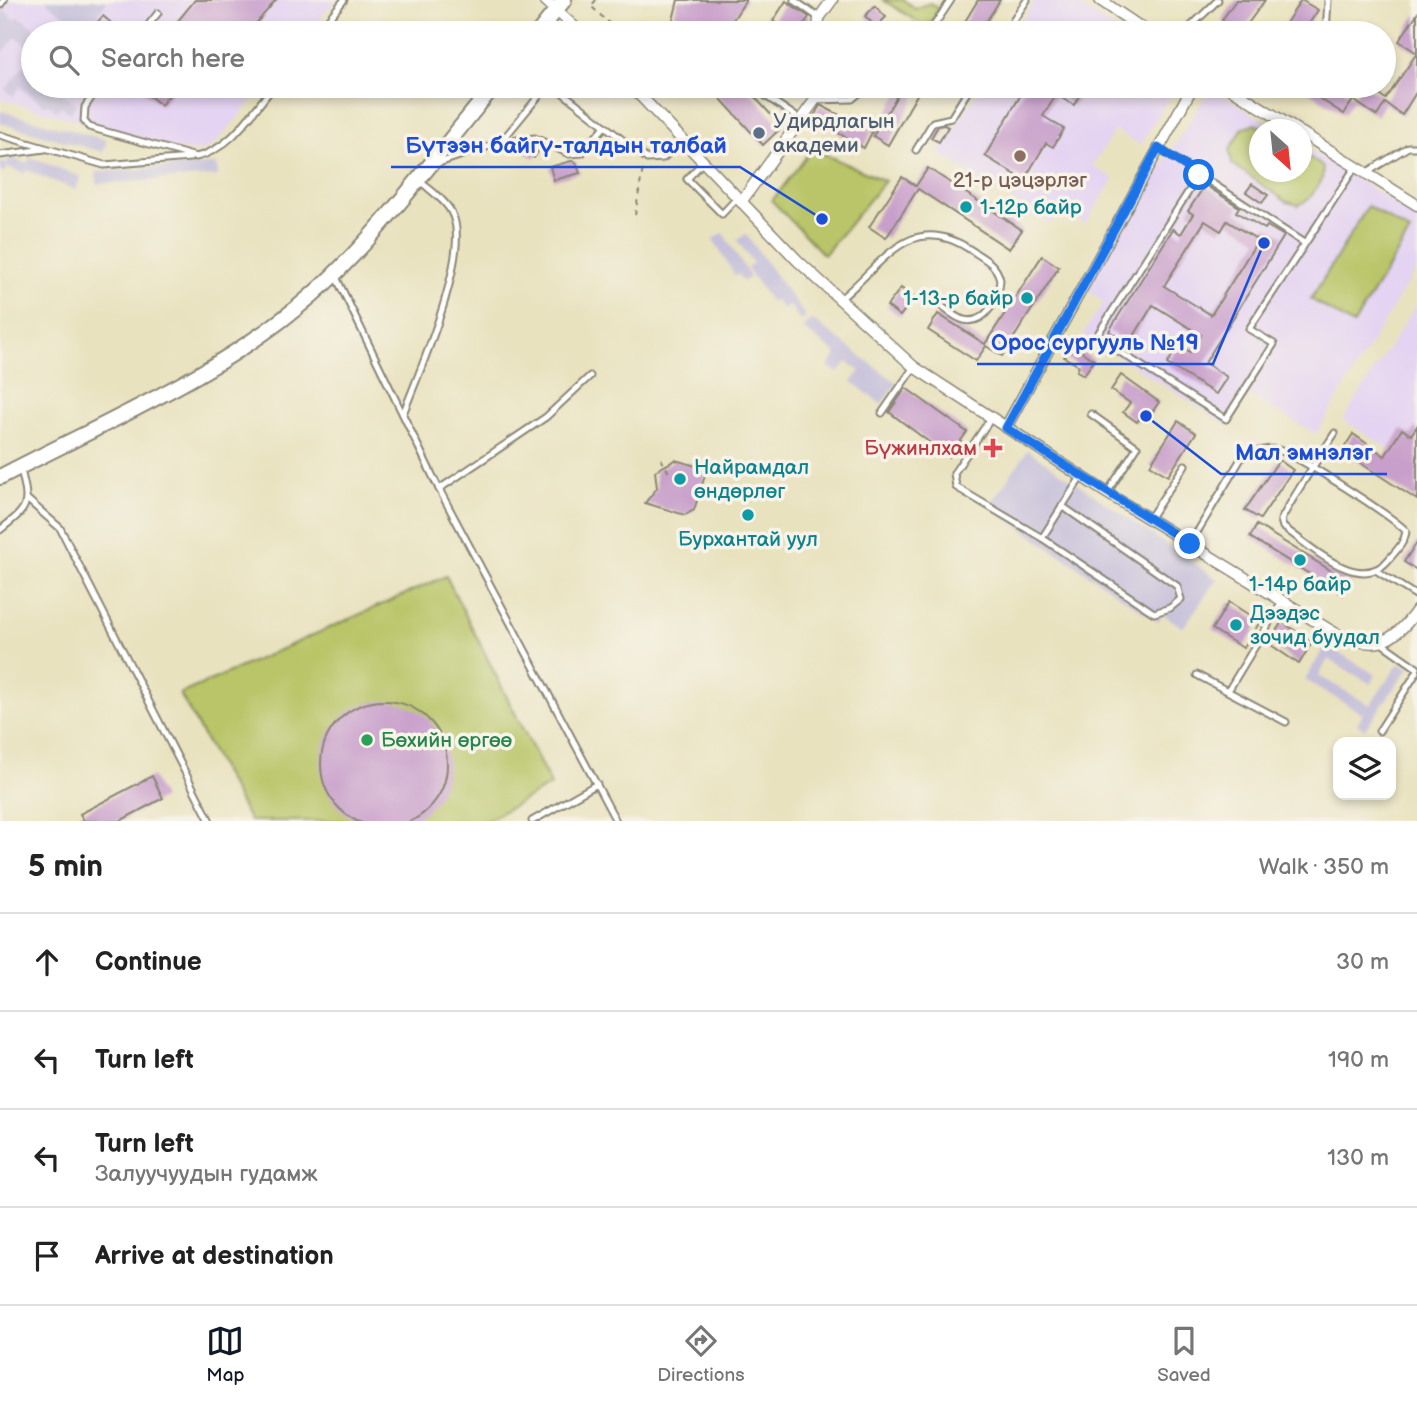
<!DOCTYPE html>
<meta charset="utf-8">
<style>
body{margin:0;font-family:"Balsamiq Sans",sans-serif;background:#f6f6f6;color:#222}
.controls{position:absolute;right:21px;bottom:21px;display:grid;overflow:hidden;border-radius:14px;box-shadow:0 4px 10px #0003}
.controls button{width:63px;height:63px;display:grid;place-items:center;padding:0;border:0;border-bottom:2px solid #e0e0e0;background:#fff;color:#222;font:35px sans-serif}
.compass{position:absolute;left:1249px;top:119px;width:63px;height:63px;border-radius:50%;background:#fff;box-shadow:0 4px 10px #0003;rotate:153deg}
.stop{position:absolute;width:21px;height:21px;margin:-16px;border:5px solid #1a73e8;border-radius:50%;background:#fff}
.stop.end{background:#1a73e8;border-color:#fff;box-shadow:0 2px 7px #0008}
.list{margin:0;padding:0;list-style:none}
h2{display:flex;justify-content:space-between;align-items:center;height:91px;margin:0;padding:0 28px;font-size:30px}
h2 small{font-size:23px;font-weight:400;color:#767676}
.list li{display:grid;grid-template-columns:46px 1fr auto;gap:21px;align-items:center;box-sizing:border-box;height:98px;padding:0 28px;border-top:2px solid #e0e0e0}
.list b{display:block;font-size:26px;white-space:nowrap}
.list p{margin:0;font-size:23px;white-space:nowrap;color:#767676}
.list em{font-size:23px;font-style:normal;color:#767676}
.icon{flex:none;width:38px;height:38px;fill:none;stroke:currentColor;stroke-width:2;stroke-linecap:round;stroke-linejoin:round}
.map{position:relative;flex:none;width:1417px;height:821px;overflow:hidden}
.search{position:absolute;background:#fff;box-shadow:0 4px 10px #0003;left:21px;right:21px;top:21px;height:77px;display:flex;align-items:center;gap:18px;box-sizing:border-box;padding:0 24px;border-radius:38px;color:#767676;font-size:26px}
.sheet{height:483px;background:#fff}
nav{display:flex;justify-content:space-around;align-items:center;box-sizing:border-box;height:98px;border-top:2px solid #e0e0e0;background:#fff;font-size:19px;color:#767676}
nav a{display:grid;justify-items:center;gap:4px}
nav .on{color:#111827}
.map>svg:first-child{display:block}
.built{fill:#e4d3f2}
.industrial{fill:#c6c0da}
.green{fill:#b9c567;stroke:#727849;stroke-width:2}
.building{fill:#c89fcb;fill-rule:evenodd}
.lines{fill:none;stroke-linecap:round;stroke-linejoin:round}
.service-casing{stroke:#8a8675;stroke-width:9}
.minor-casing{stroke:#8a8675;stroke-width:13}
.secondary-casing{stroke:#8a8675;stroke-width:18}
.path{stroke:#8a8675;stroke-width:2;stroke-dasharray:5 5;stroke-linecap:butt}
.service{stroke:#fff;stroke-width:5}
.minor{stroke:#fff;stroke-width:10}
.secondary{stroke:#fff;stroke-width:14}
.route{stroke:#1a73e8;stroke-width:9}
.service-dot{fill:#5c6f8a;stroke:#f7f3e8;stroke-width:2.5}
.education-dot{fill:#8d6e63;stroke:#f7f3e8;stroke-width:2.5}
.culture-dot{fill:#0f9aa8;stroke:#f7f3e8;stroke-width:2.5}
.health-dot{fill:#e0444e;stroke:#f7f3e8;stroke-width:2.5}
.leisure-dot{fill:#2e9e5b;stroke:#f7f3e8;stroke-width:2.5}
.labels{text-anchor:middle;stroke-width:7;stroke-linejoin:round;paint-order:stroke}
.service-label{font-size:21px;fill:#4e5e75;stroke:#f7f3e8;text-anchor:start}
.education-label{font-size:21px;fill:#785e54;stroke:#f7f3e8}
.culture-label{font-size:21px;fill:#0d838f;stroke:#f7f3e8;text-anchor:start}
.health-label{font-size:21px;fill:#be3a42;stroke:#f7f3e8;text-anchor:end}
.leisure-label{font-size:21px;fill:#27864d;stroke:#f7f3e8;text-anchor:start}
.leader{fill:none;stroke:#1d4ed8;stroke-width:2.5}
.callout-dot{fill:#1d4ed8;stroke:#f7f3e8;stroke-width:2.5}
.callout-label{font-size:23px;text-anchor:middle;font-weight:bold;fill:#1d4ed8;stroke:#f7f3e8;stroke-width:7;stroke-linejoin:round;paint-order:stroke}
</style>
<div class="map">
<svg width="1417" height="821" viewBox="0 0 1417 821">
<rect width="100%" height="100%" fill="#f7f3e8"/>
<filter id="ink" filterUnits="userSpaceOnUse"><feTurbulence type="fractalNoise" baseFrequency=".0143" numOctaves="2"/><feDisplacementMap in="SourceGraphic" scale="14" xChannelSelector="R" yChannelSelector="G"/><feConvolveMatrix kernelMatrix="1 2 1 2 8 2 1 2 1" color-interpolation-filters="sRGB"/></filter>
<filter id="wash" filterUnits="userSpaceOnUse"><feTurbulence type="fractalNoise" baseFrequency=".00686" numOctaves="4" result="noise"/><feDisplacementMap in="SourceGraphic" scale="28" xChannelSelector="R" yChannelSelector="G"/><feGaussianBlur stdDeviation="1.57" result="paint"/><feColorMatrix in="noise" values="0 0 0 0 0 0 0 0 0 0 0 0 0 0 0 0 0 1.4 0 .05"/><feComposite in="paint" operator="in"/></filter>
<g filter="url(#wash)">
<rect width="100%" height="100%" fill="#e9e2bf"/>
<g class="built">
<polygon points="8,0 336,0 308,33 33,33 33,86 265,86 213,146 201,151 185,151 0,99 0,10"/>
<polygon points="1035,0 1069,0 1122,33 1014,33"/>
<polygon points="981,86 1167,86 1174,90 1140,145 1115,130 1092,166 1114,179 1085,224 1061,209 1051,224 938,153"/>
<polygon points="1211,88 1277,129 1260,130 1260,172 1302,172 1302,145 1417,217 1417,268 1316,434 1246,393 1227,425 1083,334 1104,302 1083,288"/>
<polygon points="1417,303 1417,466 1343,420"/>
</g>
<g class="industrial">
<polygon points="45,0 103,0 106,2 98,13 100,15 86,33"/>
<polygon points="4,10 15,20 19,16 40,33 33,33 33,51 16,37 0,56 0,15"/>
<polygon points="25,64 33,70 33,86 53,86 77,104 70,113 61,106 57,111 48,104 45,106 20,87 13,96 5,90"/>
<polygon points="0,111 107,140 103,152 0,123"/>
<polygon points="10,157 27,164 30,157 81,177 76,190 26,170 25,174 7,167 4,173 0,171 0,162 7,164"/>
<polygon points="217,164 218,176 97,184 96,172"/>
<polygon points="723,233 750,277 743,282 738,274 735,276 713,239"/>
<polygon points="746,234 806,317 801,321 789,305 782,309 775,299 771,302 747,268 753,263 737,240"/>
<polygon points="811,319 897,383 881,404 852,382 860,371 847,362 838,373 828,366 837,354 803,329"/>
<polygon points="1028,450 1217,579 1183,628 1163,614 1158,622 989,506"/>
<polygon points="1326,645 1376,675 1371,684 1328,659 1319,676 1370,705 1400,662 1409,668 1365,729 1357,724 1363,714 1305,680"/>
</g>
<g class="green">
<polygon points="883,0 904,0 915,9 930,3 939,9 932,21 923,25"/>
<polygon points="1253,124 1267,129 1260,130 1260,172 1302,172 1302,152 1323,167 1322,180 1309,199 1299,205 1287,202 1232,164 1230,150 1242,129"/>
<polygon points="812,149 885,181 824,255 772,201"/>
<polygon points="1368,206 1410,232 1353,325 1311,299"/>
<polygon points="446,576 551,785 486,821 250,821 180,694"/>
</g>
<g id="blocks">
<g class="building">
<polygon points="195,0 276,0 248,33 168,33"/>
<polygon points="678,0 746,0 729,26 723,22 716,33 671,33 676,26 672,24"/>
<polygon points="978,0 1000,0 979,33 958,33"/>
<polygon points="1236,0 1265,0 1241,33 1224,33 1229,26 1222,20"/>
<polygon points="1301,0 1318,10 1303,33 1286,23"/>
<polygon points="786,1 809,17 798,33 780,33 784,28 773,21"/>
<polygon points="875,6 886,17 876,27 865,16"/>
<polygon points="1417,14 1417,53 1399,41"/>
<polygon points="103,16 123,33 88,33"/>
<polygon points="1417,53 1417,91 1402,115 1385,103 1377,116 1353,100 1344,114 1300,86 1337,86 1354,97 1361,86 1365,86 1386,99"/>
<polygon points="137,86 177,86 161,105"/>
<polygon points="709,86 745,86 782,127 763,145"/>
<polygon points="903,86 922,86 888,145 873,136"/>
<polygon points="1026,86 1065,86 1080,94 1074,105 1056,95 1043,116 1064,129 1053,147 1046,143 1024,180 985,156"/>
<polygon points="820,105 872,132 864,148 813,118"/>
<polygon points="944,125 948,127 939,142 931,138 938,126"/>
<polygon points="534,143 541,147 534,158 521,150 525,145"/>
<polygon points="571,161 576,162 580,173 554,180 550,167"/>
<polygon points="928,168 1022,230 1009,249 918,189 886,238 869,227 902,177 916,186"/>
<polygon points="1252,184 1268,195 1262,203 1246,192"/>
<path d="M1205,185L1239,207L1236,212L1265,229L1267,226L1284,236L1205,363L1227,377L1216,394L1167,364L1179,345L1190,352L1201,335L1153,305L1129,344L1109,331L1173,229L1181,234L1193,214L1188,211ZM1205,221L1221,231L1227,221L1258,240L1211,315L1164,286Z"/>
<polygon points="1042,256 1059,267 1002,356 986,346 976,361 928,330 938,314 985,344"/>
<polygon points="901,288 914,298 900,316 887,306"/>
<polygon points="1071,345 1094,360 1084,375 1077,371 1079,366 1064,357"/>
<polygon points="1121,375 1159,402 1148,418 1143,414 1137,422 1123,412 1130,403 1111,390"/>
<polygon points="906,388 967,432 949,457 889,412"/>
<polygon points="1178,421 1196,433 1168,476 1150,465"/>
<polygon points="1417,426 1417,500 1342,451 1353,434 1385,456 1402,429 1411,435"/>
<polygon points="675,460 707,469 694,510 685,515 645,503 657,488 655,471"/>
<polygon points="1279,460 1293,470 1260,519 1245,510"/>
<polygon points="1257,525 1351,583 1343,595 1250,537"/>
<polygon points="1417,542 1417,570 1404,562"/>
<polygon points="1229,602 1260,622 1243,648 1212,629"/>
<polygon points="1282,622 1312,642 1299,664 1268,643"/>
<circle cx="384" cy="764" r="63"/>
<polygon points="152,776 163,798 120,821 84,821 80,814"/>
</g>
</g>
</g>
<g filter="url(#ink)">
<use href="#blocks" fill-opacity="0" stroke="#8a8675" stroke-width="2"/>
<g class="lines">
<defs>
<g id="service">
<polyline points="794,0 819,18"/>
<polyline points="0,5 4,0"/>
<polyline points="142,33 158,13"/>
<polyline points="317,33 344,0"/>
<polyline points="901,33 910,27 928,33"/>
<polyline points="929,33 951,0"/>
<polyline points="1005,33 1027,0"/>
<polyline points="1184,33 1218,0"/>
<polyline points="1326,33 1328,0"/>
<path d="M99,86L85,107L84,121L89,127L196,157C232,149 252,112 274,86"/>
<polyline points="554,86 647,159 663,158 683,141"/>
<polyline points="751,86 801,120"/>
<polyline points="815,100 852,99 868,86"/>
<polyline points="0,135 104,165 190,158"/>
<polyline points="501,142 535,138 569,154 582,153 605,126"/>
<polyline points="1158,148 1304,243"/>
<polyline points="916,150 933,122 951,118 971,86"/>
<polyline points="0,155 45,149"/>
<polyline points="703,162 687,179 722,214 737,198"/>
<polyline points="436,164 501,142 547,86"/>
<polyline points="1366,173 1408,147 1417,147"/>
<polyline points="1199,175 1096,337 1226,419 1274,344 1249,329 1356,166"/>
<polyline points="336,277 439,489 616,821"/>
<path d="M839,300C883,265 909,209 971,250C983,258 997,264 1000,280C999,298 986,325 964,320C955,318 947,310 940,305"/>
<polyline points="882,413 914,367"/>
<path d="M403,414C419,373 470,256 453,216C448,202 431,191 420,181"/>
<polyline points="1091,414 1137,447 1107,493"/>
<polyline points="991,418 954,473 956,487 1042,538 1081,477"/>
<polyline points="439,489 546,417 590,376"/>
<polyline points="28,500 60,528 210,821"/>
<polyline points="1149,519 1185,465"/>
<path d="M0,530C29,507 30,506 21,470"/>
<polyline points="1042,538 1154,613 1170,608 1181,599 1177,586 1062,506"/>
<path d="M1190,544L1242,457C1253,453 1266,447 1278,450C1296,454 1393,517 1406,531C1405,542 1397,550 1390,558C1361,596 1311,546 1283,527L1281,520C1297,490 1316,462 1335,433"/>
<polyline points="1377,571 1417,596"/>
<polyline points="1380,642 1417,668"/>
<polyline points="1197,675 1286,722"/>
<polyline points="1228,691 1283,600"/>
<polyline points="1379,731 1417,672"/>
<polyline points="532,821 597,784"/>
</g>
<g id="minor">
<polyline points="545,0 581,33"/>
<polyline points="1100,0 1149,33"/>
<polyline points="818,33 819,18 832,0"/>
<path d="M631,86L798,261L914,367L1107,493L1333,632C1372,651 1392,646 1417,610"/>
<polyline points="1227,86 1297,130"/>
<polyline points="1302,133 1417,205"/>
<polyline points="741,202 815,100 816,86"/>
<polyline points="1006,427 1193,86"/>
</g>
<g id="secondary">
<polyline points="538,33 564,0"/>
<path d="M0,477C105,422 222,374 312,295C377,238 438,153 494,86"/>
</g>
</defs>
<use href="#service" class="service-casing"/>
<use href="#minor" class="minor-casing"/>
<use href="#secondary" class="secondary-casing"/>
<g class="path">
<polyline points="596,0 591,6 612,26 606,33"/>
<polyline points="635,215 643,168"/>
<polyline points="661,459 671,476"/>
</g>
<use href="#service" class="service"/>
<use href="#minor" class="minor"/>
<use href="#secondary" class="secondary"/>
</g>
</g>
<g class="lines" filter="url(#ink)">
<polyline class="route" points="1190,544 1006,428 1158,148 1199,175"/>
</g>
<circle class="service-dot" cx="759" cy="133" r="7"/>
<circle class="education-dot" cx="1020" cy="156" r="7"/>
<g class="culture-dot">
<circle cx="966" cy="207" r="7"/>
<circle cx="1027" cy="298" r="7"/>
<circle cx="680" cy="479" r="7"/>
<circle cx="748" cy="515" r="7"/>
<circle cx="1300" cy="560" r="7"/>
<circle cx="1236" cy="625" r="7"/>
</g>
<path class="health-dot" d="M989.5 437.5h7v7h7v7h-7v7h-7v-7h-7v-7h7z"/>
<circle class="leisure-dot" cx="367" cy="740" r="7"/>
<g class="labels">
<g class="service-label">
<text x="773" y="128">Удирдлагын<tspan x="773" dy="24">академи</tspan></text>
</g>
<g class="education-label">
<text x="1020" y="187">21-р цэцэрлэг</text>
</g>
<g class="culture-label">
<text x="980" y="214">1-12р байр</text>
<text x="1013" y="305" text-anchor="end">1-13-р байр</text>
<text x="694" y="474">Найрамдал<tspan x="694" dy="24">өндөрлөг</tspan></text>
<text x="748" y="546" text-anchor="middle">Бурхантай уул</text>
<text x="1300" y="591" text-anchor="middle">1-14р байр</text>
<text x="1250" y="620">Дээдэс<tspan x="1250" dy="24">зочид буудал</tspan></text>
</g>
<g class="health-label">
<text x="977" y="455">Бүжинлхам</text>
</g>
<g class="leisure-label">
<text x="381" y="747">Бөхийн өргөө</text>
</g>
</g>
<path class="leader" d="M822 219L740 167H391M1264 243L1213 364H977M1146 416L1221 474H1387"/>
<g class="callout-dot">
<circle cx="822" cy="219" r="7"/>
<circle cx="1264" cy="243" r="7"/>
<circle cx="1146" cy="416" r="7"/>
</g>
<g class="callout-label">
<text x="566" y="153">Бүтээн байгү-талдын талбай</text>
<text x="1095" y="350">Орос сургууль №19</text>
<text x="1304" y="460">Мал эмнэлэг</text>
</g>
</svg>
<div class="controls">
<button><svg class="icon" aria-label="layers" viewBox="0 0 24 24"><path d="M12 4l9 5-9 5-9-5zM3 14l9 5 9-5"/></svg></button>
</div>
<svg class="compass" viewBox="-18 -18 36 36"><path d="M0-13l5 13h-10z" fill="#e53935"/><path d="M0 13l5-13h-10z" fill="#767676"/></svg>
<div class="stop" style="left:1199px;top:175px"></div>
<div class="stop end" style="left:1190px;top:544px"></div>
<div class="search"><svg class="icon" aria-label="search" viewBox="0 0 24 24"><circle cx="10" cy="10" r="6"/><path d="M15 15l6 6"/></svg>Search here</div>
</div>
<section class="sheet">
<h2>5 min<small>Walk · 350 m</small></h2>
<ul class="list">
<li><svg class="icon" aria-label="ahead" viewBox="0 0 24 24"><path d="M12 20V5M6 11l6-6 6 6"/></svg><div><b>Continue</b></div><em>30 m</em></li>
<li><svg class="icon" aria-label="left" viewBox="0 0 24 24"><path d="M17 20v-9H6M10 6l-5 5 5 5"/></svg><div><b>Turn left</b></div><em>190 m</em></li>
<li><svg class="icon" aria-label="left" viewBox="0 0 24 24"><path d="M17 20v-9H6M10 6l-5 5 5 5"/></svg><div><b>Turn left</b><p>Залуучуудын гудамж</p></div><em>130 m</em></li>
<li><svg class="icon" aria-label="arrive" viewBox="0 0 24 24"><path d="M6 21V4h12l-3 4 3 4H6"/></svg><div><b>Arrive at destination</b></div></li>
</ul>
</section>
<nav>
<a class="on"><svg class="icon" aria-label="map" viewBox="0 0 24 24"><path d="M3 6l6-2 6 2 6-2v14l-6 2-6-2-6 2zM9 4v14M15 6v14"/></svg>Map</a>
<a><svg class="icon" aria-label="directions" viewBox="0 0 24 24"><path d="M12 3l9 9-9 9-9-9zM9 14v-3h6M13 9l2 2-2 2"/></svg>Directions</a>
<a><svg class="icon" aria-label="saved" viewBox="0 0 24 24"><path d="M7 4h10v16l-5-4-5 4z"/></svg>Saved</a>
</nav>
